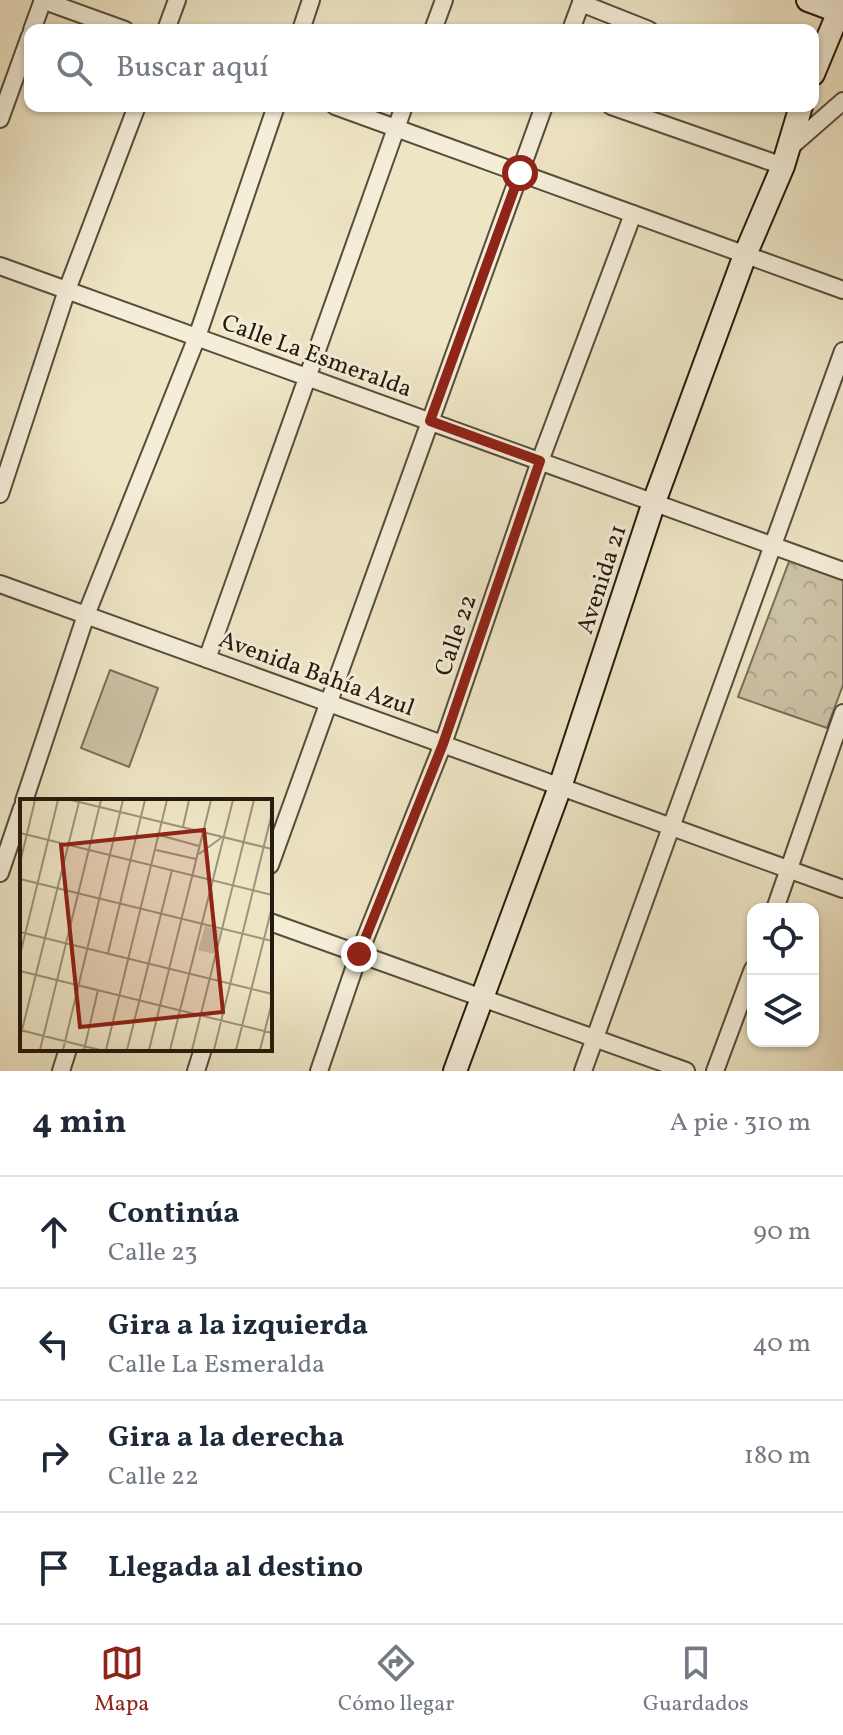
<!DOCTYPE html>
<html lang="es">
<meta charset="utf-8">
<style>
body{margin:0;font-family:Vollkorn,serif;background:#f2f2f3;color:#1f2937}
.controls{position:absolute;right:24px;bottom:24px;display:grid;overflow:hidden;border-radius:16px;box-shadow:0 2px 6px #0004}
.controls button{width:72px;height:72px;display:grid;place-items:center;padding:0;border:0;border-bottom:2px solid #e0e1e3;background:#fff;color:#1f2937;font:40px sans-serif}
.stop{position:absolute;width:24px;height:24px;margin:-18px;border:6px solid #8f2418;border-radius:50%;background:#fff}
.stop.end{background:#8f2418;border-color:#fff;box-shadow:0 2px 8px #0008}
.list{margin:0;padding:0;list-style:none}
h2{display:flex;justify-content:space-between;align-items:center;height:104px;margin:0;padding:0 32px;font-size:34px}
h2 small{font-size:26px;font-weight:400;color:#747a83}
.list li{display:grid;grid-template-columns:52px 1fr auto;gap:24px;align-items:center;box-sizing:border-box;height:112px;padding:0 32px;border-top:2px solid #e0e1e3}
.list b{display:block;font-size:30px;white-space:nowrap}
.list p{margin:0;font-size:26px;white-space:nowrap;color:#747a83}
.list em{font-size:26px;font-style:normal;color:#747a83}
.icon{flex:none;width:44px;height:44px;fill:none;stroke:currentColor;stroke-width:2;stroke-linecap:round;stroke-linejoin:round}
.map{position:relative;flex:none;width:843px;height:1071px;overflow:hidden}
.search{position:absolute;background:#fff;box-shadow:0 2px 6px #0004;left:24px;right:24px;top:24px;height:88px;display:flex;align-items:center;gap:20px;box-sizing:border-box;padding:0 28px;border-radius:16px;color:#747a83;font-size:30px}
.sheet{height:552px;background:#fff}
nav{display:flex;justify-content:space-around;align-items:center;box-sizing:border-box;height:112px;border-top:2px solid #e0e1e3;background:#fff;font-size:22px;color:#747a83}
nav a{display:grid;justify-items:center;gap:4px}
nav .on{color:#8f2418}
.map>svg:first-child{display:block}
.park{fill:url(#park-crowns);stroke:#786e5a;stroke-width:2}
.garden{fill:#ccc2a6;stroke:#786e5a;stroke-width:2}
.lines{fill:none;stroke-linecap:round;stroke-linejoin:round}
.street-casing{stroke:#564d3b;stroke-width:20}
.secondary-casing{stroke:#241a0d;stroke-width:26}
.street{stroke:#f4eed9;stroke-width:16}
.secondary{stroke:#f4eed9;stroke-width:22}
.route{stroke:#8f2418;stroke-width:10}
.labels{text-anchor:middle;stroke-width:6;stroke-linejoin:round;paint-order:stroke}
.street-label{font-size:24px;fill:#241a0d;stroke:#f4eed9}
.inset-road{fill:none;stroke:#9d947b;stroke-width:2}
.view{fill:#8f2418;fill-opacity:0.15;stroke:#8f2418;stroke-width:4}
.inset-edge{fill:none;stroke:#241a0d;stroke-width:4}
</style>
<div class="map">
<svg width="843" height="1071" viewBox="0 0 843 1071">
<defs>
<pattern id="park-crowns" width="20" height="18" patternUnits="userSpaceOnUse" patternTransform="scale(2)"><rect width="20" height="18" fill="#ccc2a6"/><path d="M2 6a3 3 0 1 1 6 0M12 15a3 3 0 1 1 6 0" fill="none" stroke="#afa68e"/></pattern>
</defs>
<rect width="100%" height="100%" fill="#eee5c5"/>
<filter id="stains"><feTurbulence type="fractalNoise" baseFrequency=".0025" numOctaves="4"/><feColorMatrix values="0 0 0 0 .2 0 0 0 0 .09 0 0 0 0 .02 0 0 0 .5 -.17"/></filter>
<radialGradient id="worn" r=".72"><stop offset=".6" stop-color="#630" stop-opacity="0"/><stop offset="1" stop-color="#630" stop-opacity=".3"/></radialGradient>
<polygon class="park" points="790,559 843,578 843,685 827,728 738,697"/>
<polygon class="garden" points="110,670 158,688 129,767 81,748"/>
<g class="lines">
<defs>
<g id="street">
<polyline points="42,0 125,30"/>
<polyline points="581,3 649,30"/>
<polyline points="32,30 43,0"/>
<polyline points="166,30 177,0"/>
<polyline points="301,30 311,0"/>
<polyline points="433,30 444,0"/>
<polyline points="571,30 582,0"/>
<polyline points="335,106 843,290"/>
<polyline points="611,106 783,166"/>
<polyline points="0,119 30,36"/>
<polyline points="787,150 843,101"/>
<polyline points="0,266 843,571"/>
<polyline points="0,494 67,290 137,106"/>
<polyline points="0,584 843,889"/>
<polyline points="207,659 404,106"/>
<polyline points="24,801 86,615 197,337 276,106"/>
<polyline points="270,865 544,106"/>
<polyline points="0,873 22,808"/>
<polyline points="775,909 843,713"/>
<polyline points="270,922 686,1071"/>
<polyline points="61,1071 68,1049"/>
<polyline points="196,1071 203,1049"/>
<polyline points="319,1071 359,954 443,744 540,461 633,214"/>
<polyline points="583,1071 843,351"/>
<polyline points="715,1071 753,969"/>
</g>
<g id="secondary">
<polyline points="808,0 843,13"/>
<polyline points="813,74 843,2"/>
<polyline points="455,1071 560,787 654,502 745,255 783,166 801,106"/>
</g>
</defs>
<use href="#street" class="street-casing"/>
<use href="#secondary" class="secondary-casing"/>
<use href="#street" class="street"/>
<use href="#secondary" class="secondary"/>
</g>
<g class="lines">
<polyline class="route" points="359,954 443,744 540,461 430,421 520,173"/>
</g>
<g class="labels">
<g class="street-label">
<text transform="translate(317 355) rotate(20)" y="8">Calle La Esmeralda</text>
<text transform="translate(601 579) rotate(-72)" y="8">Avenida 21</text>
<text transform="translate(455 635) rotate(-71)" y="8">Calle 22</text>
<text transform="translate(317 673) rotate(20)" y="8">Avenida Bahía Azul</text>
</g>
</g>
<g transform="translate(20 799)">
<rect width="252" height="252" fill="#eee5c5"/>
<path d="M185,127L200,131L194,155L178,151Z" fill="#ccc2a6"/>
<path class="inset-road" d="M51,1L252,50M163,28L169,1M0,34L252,96M139,36L179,47M136,51L176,60M179,55L201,39M0,64L15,1M0,80L252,142M0,133L252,195M88,154L125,1M0,156L38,1M0,172L252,234M0,231L80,251M0,239L59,3M20,251L81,1M43,251L103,1M64,251L78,191M86,251L147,1M107,251L152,71M129,251L191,1M150,251L213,1M172,251L234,1M194,251L252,14M216,251L252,108M240,251L252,203"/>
<path class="view" d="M184,31L203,213L60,228L41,46Z"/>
<rect width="252" height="252" class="inset-edge"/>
</g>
<rect width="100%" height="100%" filter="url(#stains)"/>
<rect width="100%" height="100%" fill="url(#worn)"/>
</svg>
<div class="controls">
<button><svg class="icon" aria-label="locate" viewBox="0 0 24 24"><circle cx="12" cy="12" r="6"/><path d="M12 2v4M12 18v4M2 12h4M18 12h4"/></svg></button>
<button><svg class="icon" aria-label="layers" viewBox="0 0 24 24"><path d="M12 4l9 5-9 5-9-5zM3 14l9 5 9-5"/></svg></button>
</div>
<div class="stop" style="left:520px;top:173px"></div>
<div class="stop end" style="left:359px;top:954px"></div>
<div class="search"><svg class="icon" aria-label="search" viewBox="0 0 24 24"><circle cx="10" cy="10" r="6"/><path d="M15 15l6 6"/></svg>Buscar aquí</div>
</div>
<section class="sheet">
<h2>4 min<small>A pie · 310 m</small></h2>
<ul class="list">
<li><svg class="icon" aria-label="ahead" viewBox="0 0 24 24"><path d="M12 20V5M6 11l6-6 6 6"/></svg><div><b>Continúa</b><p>Calle 23</p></div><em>90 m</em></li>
<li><svg class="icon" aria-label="left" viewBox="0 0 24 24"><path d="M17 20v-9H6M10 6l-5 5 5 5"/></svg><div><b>Gira a la izquierda</b><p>Calle La Esmeralda</p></div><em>40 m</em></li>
<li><svg class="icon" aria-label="right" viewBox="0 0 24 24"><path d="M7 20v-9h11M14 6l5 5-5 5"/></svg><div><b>Gira a la derecha</b><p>Calle 22</p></div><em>180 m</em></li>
<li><svg class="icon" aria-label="arrive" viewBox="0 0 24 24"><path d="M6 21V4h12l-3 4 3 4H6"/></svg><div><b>Llegada al destino</b></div></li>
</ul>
</section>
<nav>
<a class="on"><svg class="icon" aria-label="map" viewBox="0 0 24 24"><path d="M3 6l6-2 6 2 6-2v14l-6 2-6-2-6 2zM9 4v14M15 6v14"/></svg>Mapa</a>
<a><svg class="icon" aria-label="directions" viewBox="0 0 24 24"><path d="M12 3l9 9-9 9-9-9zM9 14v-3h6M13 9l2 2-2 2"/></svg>Cómo llegar</a>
<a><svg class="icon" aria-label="saved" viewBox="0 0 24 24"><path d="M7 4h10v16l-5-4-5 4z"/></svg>Guardados</a>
</nav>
